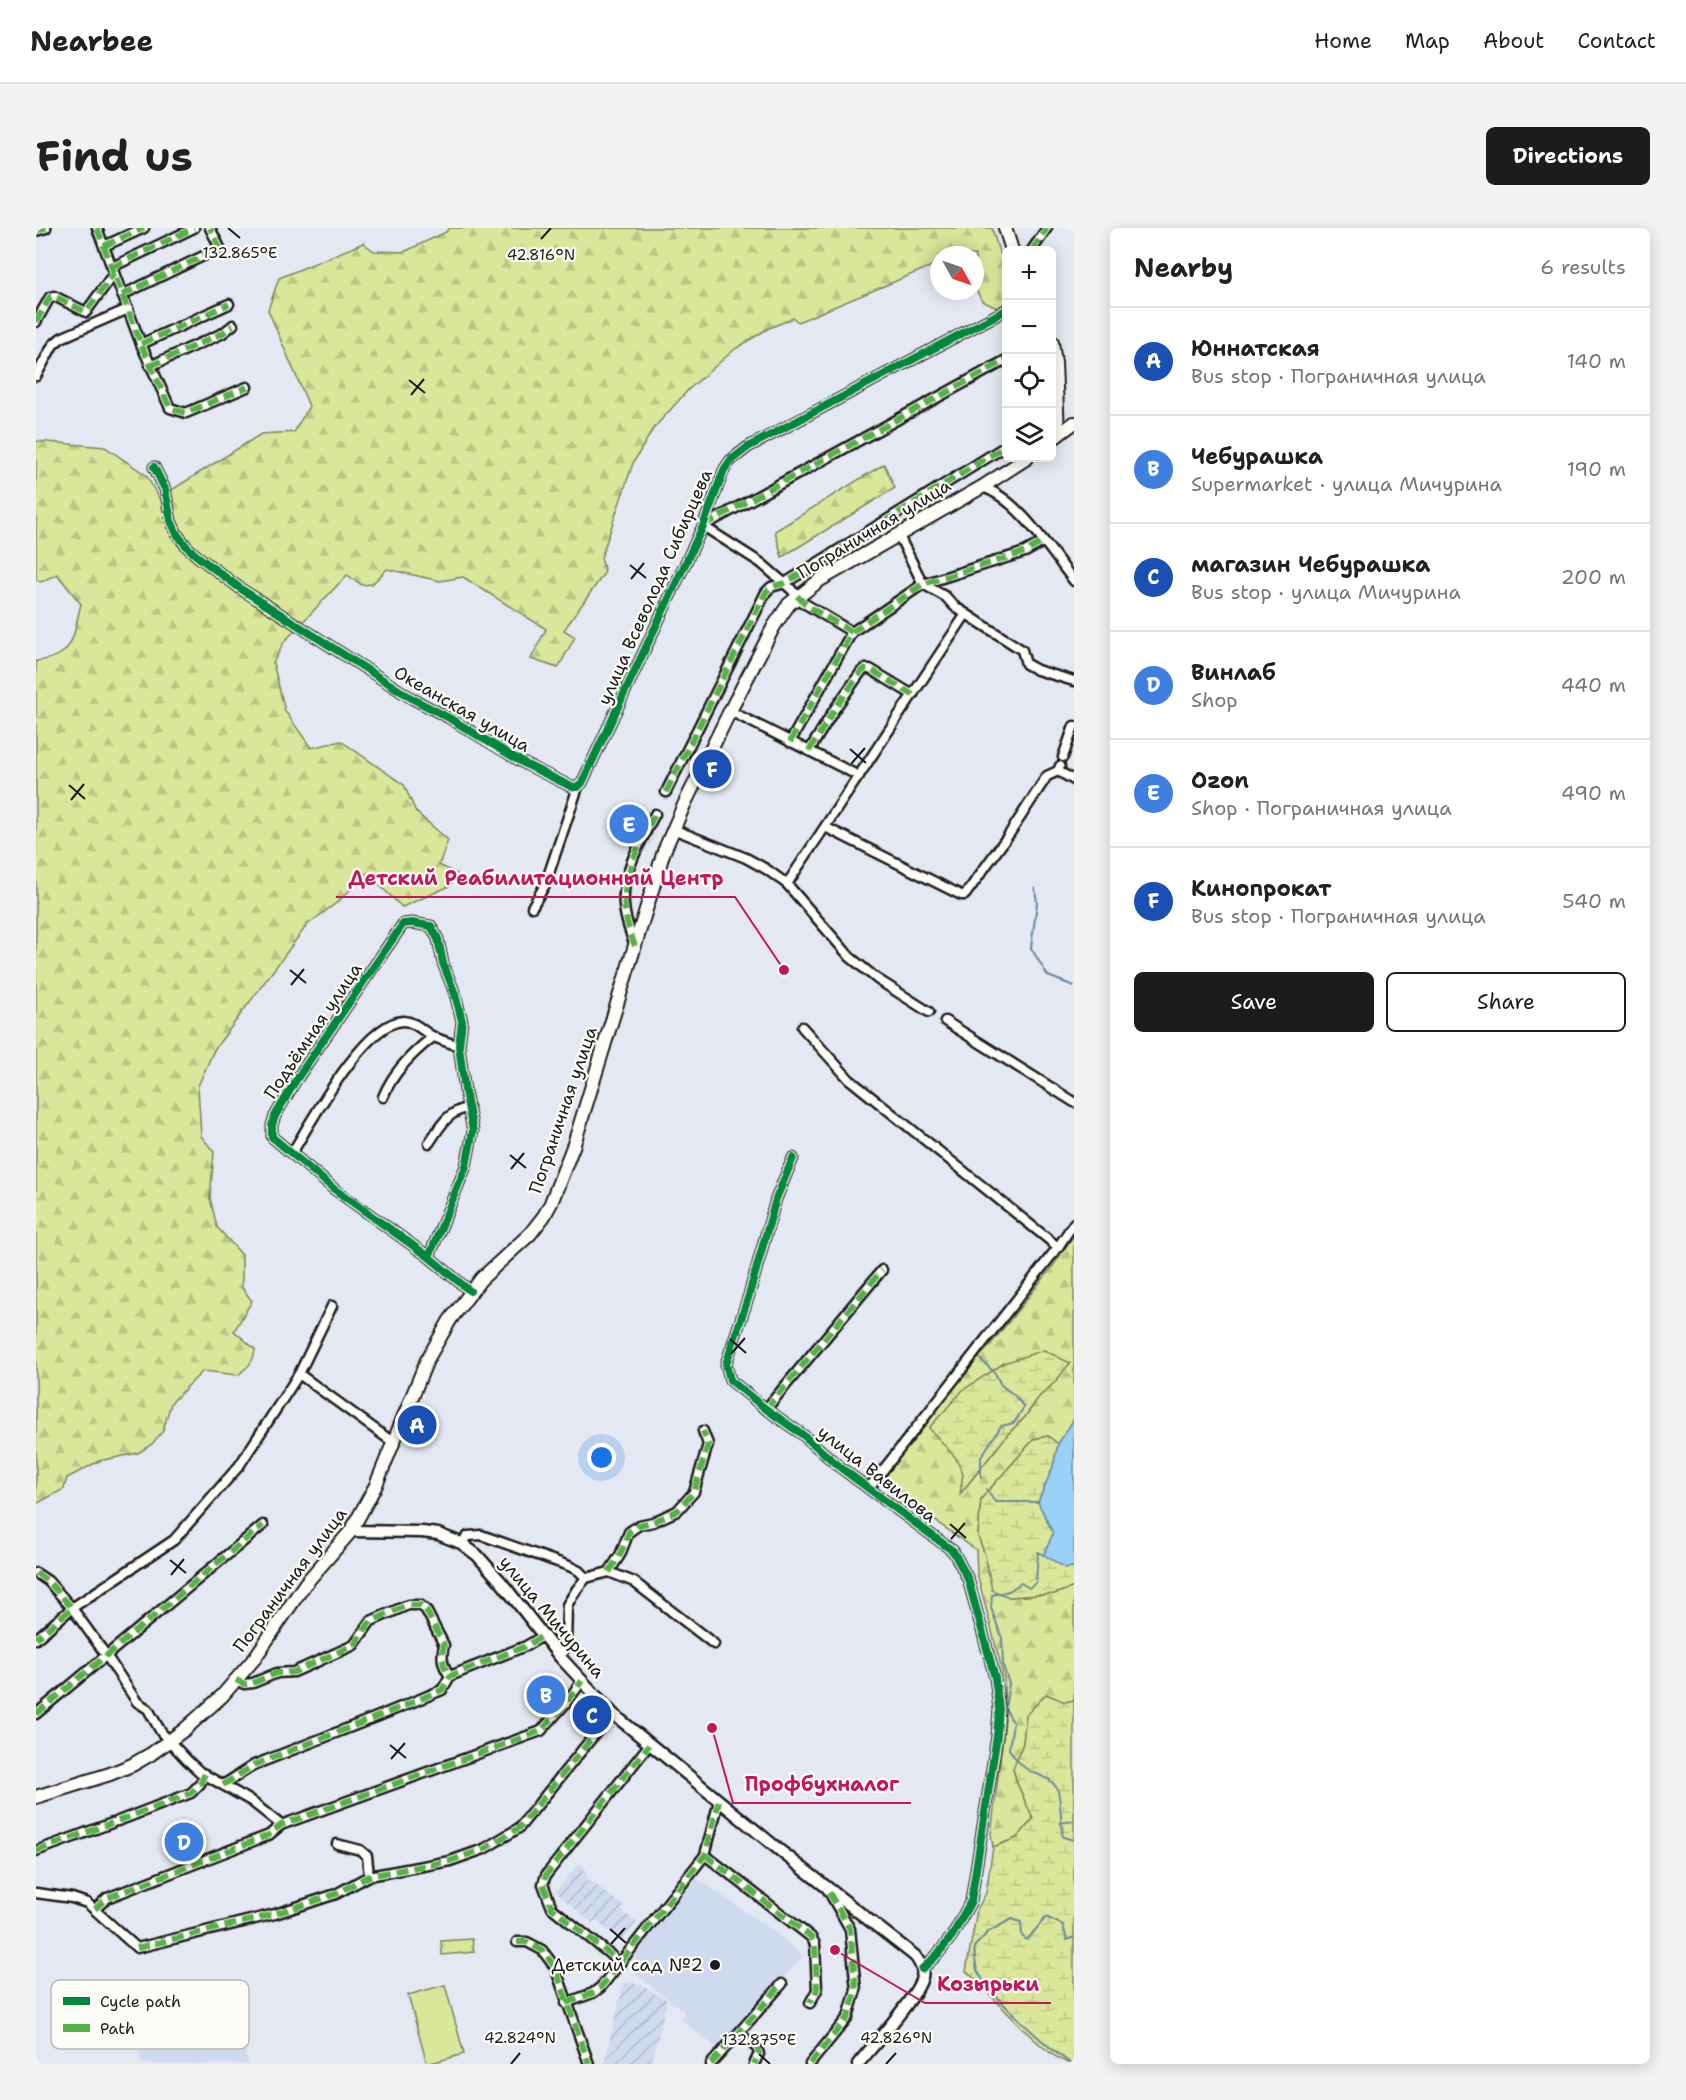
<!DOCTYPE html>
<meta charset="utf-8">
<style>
body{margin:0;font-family:"Shantell Sans",sans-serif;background:#f2f2f2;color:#202124}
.controls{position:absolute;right:18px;top:18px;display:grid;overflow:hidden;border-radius:9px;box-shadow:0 3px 15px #0003}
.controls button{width:54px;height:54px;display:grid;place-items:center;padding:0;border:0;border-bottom:2px solid #e0e0e0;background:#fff;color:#202124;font:30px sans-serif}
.compass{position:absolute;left:894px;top:18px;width:54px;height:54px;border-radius:50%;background:#fff;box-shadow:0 3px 15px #0003;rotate:130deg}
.you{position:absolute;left:566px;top:1230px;width:21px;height:21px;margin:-15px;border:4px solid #fff;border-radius:50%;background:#1a73e8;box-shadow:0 0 0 9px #1a73e833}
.badge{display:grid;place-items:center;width:39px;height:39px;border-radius:50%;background:#1c1c1c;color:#fff;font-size:20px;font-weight:700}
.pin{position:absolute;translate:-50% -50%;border:3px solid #fff;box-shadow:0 2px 6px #0006}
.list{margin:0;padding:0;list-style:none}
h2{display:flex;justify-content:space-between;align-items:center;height:78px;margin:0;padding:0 24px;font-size:26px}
h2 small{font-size:20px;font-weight:400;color:#757577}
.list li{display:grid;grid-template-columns:39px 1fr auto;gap:18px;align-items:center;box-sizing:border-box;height:108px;padding:0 24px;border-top:2px solid #e0e0e0}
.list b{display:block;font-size:22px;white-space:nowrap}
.list p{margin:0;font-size:20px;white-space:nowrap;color:#757577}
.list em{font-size:20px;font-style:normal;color:#757577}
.actions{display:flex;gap:12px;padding:18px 24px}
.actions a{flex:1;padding:14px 0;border:2px solid #1c1c1c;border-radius:9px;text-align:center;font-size:21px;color:#1c1c1c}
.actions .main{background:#1c1c1c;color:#fff}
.icon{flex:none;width:33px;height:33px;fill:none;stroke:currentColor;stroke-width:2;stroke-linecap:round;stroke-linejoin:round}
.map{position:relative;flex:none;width:1038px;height:1836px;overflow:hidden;border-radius:9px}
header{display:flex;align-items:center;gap:36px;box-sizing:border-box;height:84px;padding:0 30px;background:#fff;border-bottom:2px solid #e0e0e0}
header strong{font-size:28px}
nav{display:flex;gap:33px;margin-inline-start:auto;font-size:21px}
.intro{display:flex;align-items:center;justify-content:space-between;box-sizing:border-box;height:144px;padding:0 36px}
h1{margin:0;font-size:42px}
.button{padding:15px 27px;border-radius:9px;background:#1c1c1c;color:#fff;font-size:21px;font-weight:700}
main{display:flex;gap:36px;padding:0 36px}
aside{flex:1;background:#fff;border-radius:9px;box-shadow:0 3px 15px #0003}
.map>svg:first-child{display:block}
.built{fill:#d0daef}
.industrial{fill:url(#industrial-furrows)}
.grass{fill:url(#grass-tufts);stroke:#7b825b;stroke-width:1.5}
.forest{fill:url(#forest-firs);stroke:#7b825b;stroke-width:1.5;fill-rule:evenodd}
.wetland{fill:url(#wetland-marsh);stroke:#7b825b;stroke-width:1.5}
.garden{fill:#dae79a;stroke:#7b825b;stroke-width:1.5}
.water{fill:#9ad1f9;stroke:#6889a1;stroke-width:1.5}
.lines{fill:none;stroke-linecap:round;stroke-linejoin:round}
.stream{stroke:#6889a1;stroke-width:2}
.minor-casing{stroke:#1c1c1c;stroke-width:13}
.tertiary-casing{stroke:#1c1c1c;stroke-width:15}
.secondary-casing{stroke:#1c1c1c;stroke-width:16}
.minor{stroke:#fdfcf7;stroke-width:8}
.tertiary{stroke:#fdfcf7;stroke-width:10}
.secondary{stroke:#fdfcf7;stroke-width:12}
.quiet{stroke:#55b145;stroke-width:6;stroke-dasharray:12 6;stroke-linecap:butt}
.cycleway-casing{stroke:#fdfcf7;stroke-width:11}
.cycleway{stroke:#00873e;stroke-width:8}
.ticks{fill:none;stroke:#1c1c1c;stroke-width:2}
.poi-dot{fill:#1c1c1c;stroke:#fdfcf7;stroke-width:2}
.labels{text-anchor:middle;stroke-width:4.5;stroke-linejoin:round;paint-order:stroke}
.street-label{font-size:18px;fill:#1c1c1c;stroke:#fdfcf7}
.poi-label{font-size:18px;fill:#1c1c1c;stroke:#fdfcf7;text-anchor:end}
.key{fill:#fdfcf7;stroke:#bab9b5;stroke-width:1.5}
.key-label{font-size:16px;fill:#1c1c1c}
.ticks-label{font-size:15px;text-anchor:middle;fill:#1c1c1c;stroke:#fdfcf7;stroke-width:4.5;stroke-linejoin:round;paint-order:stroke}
.leader{fill:none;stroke:#c2185b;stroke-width:2}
.callout-dot{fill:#c2185b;stroke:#fdfcf7;stroke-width:2}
.callout-label{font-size:20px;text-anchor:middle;font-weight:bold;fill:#c2185b;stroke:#fdfcf7;stroke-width:4.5;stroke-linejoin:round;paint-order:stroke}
</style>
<header>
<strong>Nearbee</strong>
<nav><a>Home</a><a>Map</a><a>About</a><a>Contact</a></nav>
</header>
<div class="intro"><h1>Find us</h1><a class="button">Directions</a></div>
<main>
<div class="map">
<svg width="1038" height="1836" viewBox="0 0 1038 1836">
<defs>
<pattern id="industrial-furrows" width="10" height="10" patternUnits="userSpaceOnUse" patternTransform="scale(1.5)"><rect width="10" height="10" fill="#d0daef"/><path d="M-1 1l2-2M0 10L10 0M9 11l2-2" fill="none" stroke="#b2bacc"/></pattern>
<pattern id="grass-tufts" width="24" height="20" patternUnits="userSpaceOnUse" patternTransform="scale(1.5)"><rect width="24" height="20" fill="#dae79a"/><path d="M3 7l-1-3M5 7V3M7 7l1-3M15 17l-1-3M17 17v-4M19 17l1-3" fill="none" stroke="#bac684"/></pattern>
<pattern id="forest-firs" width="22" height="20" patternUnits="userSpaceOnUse" patternTransform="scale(1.5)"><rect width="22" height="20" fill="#dae79a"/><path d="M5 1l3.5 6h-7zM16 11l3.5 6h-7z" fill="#bac684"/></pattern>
<pattern id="wetland-marsh" width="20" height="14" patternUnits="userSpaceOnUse" patternTransform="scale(1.5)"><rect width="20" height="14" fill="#dae79a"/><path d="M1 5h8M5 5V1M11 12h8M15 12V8" fill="none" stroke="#bac684"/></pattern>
</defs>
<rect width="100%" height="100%" fill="#e3e8f2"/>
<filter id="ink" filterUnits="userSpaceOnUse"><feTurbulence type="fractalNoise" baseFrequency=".0167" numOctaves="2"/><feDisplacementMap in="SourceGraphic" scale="12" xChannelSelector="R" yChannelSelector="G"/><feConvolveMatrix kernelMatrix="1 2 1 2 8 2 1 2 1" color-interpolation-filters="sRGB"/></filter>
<g filter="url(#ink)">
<g class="built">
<polygon points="659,1649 740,1705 767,1728 682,1821 644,1791 649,1784 599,1746 599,1726"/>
<polygon points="161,1754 177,1757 198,1783 212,1836 106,1836 85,1758"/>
</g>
<g class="industrial">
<polygon points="544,1635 550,1644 552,1651 588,1678 585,1682 601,1694 585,1713 559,1692 556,1695 519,1663"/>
<polygon points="588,1754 606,1757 631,1772 615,1836 568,1836"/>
</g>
<polygon class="grass" points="436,1711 438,1724 406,1727 405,1713"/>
<g class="forest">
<path d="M414,0H956L962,21L970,37V75L961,80L946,73L939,60V27H903V35L762,94L757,90L731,101L699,121L653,161L617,201L597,235L565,330L569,344L528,402L539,409L522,440L495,431L510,401L427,349L404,353L351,341L336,356L326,357L311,347L248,414L237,435L249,483L275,520L305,513L368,557L380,584L412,612L403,637L421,646L414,658L366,679L331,645L303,673L271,697L178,822L162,858L165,908L178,924L174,970L181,999L206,1027V1060L216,1073L198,1103L219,1121C218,1134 212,1139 202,1147L167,1143L135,1175L127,1203L116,1216L102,1225L63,1233L31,1250L28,1261L0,1276V433C40,429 36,409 45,376L21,346L5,354L0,352V213L69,219L110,247L123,270L225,206L258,204L273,178L232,82L243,50L327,15L338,23L368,24L410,4Z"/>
<polygon points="848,236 859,260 746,329 739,303"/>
<path d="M1038,1007V1191L1022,1216L1012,1208L998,1211L945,1271L942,1308L949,1327L957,1362L973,1369L1018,1366L1038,1359V1472L990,1487L987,1515L977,1541L982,1557L997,1591L981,1610L957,1619L955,1606L969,1493L968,1450L941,1345L940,1322L845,1254L927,1146L951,1121L1017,1038ZM1033,1135L1020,1153L1002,1170L989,1189L972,1206L925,1265L927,1246L920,1230Z"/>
</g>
<g class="wetland">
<polygon points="1008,1122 1034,1135 1020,1153 1002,1170 989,1189 972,1206 924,1266 927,1246 920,1230 893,1200 927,1162 968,1135"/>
<polygon points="1012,1208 1022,1216 1017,1239 1002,1274 1017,1305 1029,1340 1038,1339 1038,1359 1018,1366 973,1369 956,1362 949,1327 942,1308 945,1271 998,1211"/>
<path d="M1010,1466L1029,1474L1038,1472V1836C1012,1836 952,1761 930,1743L941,1682L950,1665L957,1619L981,1610L997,1591L982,1557L977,1541L987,1515L990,1487Z"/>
</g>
<polygon class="garden" points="409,1757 428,1826 391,1836 372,1767"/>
<polygon class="water" points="1038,1191 1038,1339 1029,1340 1008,1327 1017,1305 1002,1274 1017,1239 1022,1216"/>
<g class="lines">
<g class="stream">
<polyline points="999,660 1001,675 995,720 1012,748 1038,758"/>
<polyline points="943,1130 959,1145 965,1157 978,1167 988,1179 978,1195 965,1198 945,1229 945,1250"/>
<polyline points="950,1261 959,1274 1002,1274"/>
<path d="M1008,1327L1002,1324L1000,1355L993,1360L985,1355L973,1363L956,1367L955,1380L966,1410L967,1437L973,1456L969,1480L977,1495L973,1521C978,1529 984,1537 992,1542C1001,1547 1014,1549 1020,1559C1026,1567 1024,1597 1027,1609L1038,1612"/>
<polyline points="1024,1595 1038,1593"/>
<path d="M1036,1836C1014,1822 951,1765 941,1742C939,1735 939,1726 938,1719L952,1704L976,1691L985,1694L986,1708L991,1712L1010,1689L1027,1697L1031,1712L1038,1709"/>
</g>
<defs>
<g id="minor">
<polyline points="61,0 105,116 134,180 150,185 211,159"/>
<polyline points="0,3 10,0"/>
<polyline points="68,18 108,0"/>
<polyline points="996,22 1011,0"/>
<polyline points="76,39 158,0"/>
<polyline points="86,67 184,20 174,0"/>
<polyline points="0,94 14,69 18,68 50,84 78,45"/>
<polyline points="105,116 193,76"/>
<polyline points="114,138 187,105 197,97"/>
<polyline points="0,148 17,117 25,110 92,81"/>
<polyline points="118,239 129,261 135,293 141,306 151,319 161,328 205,361 377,471 413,490 491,537 536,559 542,559 546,555 667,298 688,242 694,233 712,219 970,82"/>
<path d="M946,259C982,270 1015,324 1038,353"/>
<polyline points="862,306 887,356 910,369 918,378 986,422 990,436 1001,442 1038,453"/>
<polyline points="816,404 766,374 755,361 725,335 667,298 970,132"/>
<polyline points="694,483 823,548"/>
<polyline points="754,514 816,404 887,356 989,324 1007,314"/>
<polyline points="773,523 798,482 825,444 829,441 834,441 877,467"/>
<polyline points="1027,529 1038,498"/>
<polyline points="1022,543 1038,552"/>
<polyline points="630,564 730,364 735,359 749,355 970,218"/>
<polyline points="789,599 925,667 929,667 974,605 1011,548 1022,543 1024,538"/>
<polyline points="637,601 710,630 730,641 751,656 814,729 841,751 893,784"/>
<polyline points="751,656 930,386"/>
<polyline points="496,679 509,657 542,559"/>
<path d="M599,718C595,707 591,696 589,685C582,651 604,615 619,586"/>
<polyline points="909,793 1038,874"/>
<polyline points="766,799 813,851 1022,1019"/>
<path d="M347,869C357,844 376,825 397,809"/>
<path d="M393,915C406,896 410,885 433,879"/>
<path d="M256,925C275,894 330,792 368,793C379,794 387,803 396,808C404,812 414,815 423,818"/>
<polyline points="757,930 740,971 713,1067 690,1136 694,1152 730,1181 767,1207 805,1240 917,1323 932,1351 959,1450 963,1481 961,1508 935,1673 916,1708 901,1727 886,1741"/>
<polyline points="393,1029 430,938 437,903 429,863 423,818 426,793 419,766 407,735 402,711 395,698 376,695 367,696 260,852 239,888 236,897 236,909 298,961 393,1029 434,1063"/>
<polyline points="263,1146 358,1215"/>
<polyline points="730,1181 846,1042"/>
<polyline points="833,1260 1022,1019 1038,995"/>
<polyline points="425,1315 432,1308 445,1307 533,1338 543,1343 550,1350"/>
<polyline points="573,1344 584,1327 593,1304 603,1297 617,1294 641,1283 658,1264 672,1216 667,1203"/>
<polyline points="0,1345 12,1353 36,1380 70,1427 101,1474 112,1481 125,1504 151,1532 164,1544 215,1573 245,1597"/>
<polyline points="0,1411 36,1380 138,1312 203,1238 263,1146 296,1078"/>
<polyline points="524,1429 530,1418 531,1377 541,1361 550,1350 573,1344 598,1354 678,1416"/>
<path d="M200,1452L208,1456L217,1455L241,1445L258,1444L318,1417L335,1393L372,1377H384L390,1382L408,1417C405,1429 406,1437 414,1448"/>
<polyline points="0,1486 227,1297"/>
<polyline points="187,1557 218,1537 343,1488 406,1462 414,1448 490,1418 507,1408"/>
<polyline points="82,1593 155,1565 164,1556 169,1546"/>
<polyline points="301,1616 324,1622 331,1628 333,1648"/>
<polyline points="0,1623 76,1595"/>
<polyline points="669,1627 775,1709 779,1716 781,1762 774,1775"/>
<polyline points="0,1665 36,1670 51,1675 101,1720 239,1686 300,1666 333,1648 414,1633 448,1621 483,1600 576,1485"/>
<polyline points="59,1681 71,1670 233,1607 245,1597 505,1503 529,1476 546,1453"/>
<polyline points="481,1714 491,1714 506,1722 519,1739 553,1836"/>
<polyline points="576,1728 516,1680 507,1656 510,1647 613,1517"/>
<polyline points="530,1775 557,1765 565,1759 669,1627 683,1573"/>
<polyline points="703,1805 721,1820 723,1826 718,1836"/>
<polyline points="675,1836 746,1756"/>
<polyline points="774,1836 812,1789 820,1762 814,1701 792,1662"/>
</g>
<path id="tertiary" d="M315,1303L386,1304L402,1306L425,1315L441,1327L466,1355L524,1429L576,1485L747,1625L879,1728C884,1735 888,1741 886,1749C883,1767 835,1820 822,1836"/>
<g id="secondary">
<polyline points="969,0 976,22"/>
<polyline points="1016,114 1019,135 1022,207"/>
<polyline points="1019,209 1038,195"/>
<polyline points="0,1569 74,1546 96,1537 115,1526 148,1502 186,1468 218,1431 269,1356 315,1303 340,1257 391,1132 414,1092 445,1051 494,1006 508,988 515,975 538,916 628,623 648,577 694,483 738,398 753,376 784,352 946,259 991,230"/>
</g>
</defs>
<use href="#minor" class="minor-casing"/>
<use href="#tertiary" class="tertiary-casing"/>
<use href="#secondary" class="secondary-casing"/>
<use href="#minor" class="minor"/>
<use href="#tertiary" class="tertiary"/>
<use href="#secondary" class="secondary"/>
<g class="quiet">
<polyline points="61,0 105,116 134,180 150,185 211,159"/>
<polyline points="0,3 10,0"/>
<polyline points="68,18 108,0"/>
<polyline points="996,22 1011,0"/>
<polyline points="76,39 158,0"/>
<polyline points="86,67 184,20 174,0"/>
<polyline points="0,94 14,69 18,68 50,84 78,45"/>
<polyline points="105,116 193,76"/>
<polyline points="114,138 187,105 197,97"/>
<polyline points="668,297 970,132"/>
<polyline points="761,368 773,379 816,404"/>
<polyline points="754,514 816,404 887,356 989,324 1007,314"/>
<polyline points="773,523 798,482 825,444 829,441 834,441 877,467"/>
<polyline points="630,564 730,364 735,359 749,355 970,218"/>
<path d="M599,718C595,707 590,694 589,682C585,648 604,615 619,586"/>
<polyline points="730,1181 846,1042"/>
<polyline points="573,1344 584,1327 593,1304 603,1297 617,1294 641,1283 658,1264 672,1216 667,1203"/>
<polyline points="0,1345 12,1353 36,1380 0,1411"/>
<path d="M200,1452L208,1456L217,1455L241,1445L258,1444L318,1417L335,1393L372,1377H384L390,1382L408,1417C405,1429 406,1437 414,1448"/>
<polyline points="0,1486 227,1297"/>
<polyline points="187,1557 218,1537 343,1488 406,1462 414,1448 490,1418 507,1408"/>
<polyline points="82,1593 155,1565 164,1556 169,1546"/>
<polyline points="0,1623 76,1595"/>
<polyline points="669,1627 775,1709 779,1716 781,1762 774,1775"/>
<polyline points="59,1681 71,1670 233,1607 245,1597 505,1503 529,1476 546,1453"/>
<polyline points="481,1714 491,1714 506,1722 519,1739 553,1836"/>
<polyline points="101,1720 239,1686 300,1666 333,1648 414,1633 448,1621 483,1600 576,1485"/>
<polyline points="576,1728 516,1680 507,1656 510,1647 613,1517"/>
<polyline points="530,1775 557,1765 565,1759 669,1627 683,1573"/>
<polyline points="703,1805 721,1820 723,1826 718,1836"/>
<polyline points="675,1836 746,1756"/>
<polyline points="774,1836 812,1789 820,1762 814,1701 790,1659"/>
</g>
<defs>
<g id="cycleway">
<polyline points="118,239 129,261 135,293 141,306 151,319 161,328 205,361 377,471 413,490 491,537 536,559 542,559 546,555 667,298 688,242 694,233 712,219 970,82"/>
<polyline points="757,930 740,971 713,1067 690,1136 694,1152 730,1181 767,1207 805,1240 917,1323 932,1351 959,1450 963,1481 961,1508 935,1673 916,1708 901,1727 886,1741"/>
<polyline points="393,1029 430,938 437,903 429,863 423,818 426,793 419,766 407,735 402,711 395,698 376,695 367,696 260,852 239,888 236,897 236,909 298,961 393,1029 434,1063"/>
</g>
</defs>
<use href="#cycleway" class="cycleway-casing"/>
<use href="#cycleway" class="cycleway"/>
</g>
</g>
<path class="ticks" d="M192,0L204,10M505,11L515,0M373,152L389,165M375,167L388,151M594,337L610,350M595,351L608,335M814,521L830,535M815,536L829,520M33,557L49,571M35,572L48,556M254,742L270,755M255,757L268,741M474,927L490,940M475,941L488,925M694,1111L710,1125M695,1126L709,1110M914,1296L930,1310M915,1311L929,1295M134,1332L150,1345M135,1347L148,1331M354,1517L370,1530M355,1531L369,1515M574,1701L590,1715M575,1716L589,1700M723,1826L734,1836M475,1836L484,1825M850,1836L860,1825"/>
<circle class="poi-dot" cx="679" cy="1737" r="6"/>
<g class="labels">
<g class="street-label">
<text transform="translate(838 301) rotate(-31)" y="6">Пограничная улица</text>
<text transform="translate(619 359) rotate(-66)" y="6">улица Всеволода Сибирцева</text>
<text transform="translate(426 481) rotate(30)" y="6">Океанская улица</text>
<text transform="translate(277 803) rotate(-56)" y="6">Подъёмная улица</text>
<text transform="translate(527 882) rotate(-71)" y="6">Пограничная улица</text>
<text transform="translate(841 1246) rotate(38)" y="6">улица Вавилова</text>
<text transform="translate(254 1352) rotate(-53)" y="6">Пограничная улица</text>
<text transform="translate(516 1389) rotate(50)" y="6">улица Мичурина</text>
</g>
<g class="poi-label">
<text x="667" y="1743">Детский сад №2</text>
</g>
</g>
<rect x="15" y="1752" width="198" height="69" rx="9" class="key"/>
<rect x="27" y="1769" width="27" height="8" fill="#00873e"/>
<rect x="27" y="1796" width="27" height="8" fill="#55b145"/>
<g class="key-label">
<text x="64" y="1779">Cycle path</text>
<text x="64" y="1806">Path</text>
</g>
<g class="ticks-label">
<text x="204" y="30">132.865°E</text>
<text x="505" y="32">42.816°N</text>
<text x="484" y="1815">42.824°N</text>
<text x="860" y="1815">42.826°N</text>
<text x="723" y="1817">132.875°E</text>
</g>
<path class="leader" d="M748 742L699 669H300M676 1500L697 1575H875M799 1722L889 1775H1015"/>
<g class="callout-dot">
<circle cx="748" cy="742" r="6"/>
<circle cx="676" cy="1500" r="6"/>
<circle cx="799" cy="1722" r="6"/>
</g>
<g class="callout-label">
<text x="500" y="657">Детский Реабилитационный Центр</text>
<text x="786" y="1563">Профбухналог</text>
<text x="952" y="1763">Козырьки</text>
</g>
</svg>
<div class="controls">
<button>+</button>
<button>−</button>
<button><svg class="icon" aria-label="locate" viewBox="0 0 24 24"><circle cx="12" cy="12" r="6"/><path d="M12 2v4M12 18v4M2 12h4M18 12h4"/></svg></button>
<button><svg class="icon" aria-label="layers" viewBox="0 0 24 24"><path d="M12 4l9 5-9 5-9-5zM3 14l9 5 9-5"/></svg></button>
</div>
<svg class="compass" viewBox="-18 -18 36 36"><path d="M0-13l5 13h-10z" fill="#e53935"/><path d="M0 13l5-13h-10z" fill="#757577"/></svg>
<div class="you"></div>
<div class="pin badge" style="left:381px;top:1197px;background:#1a4fb4">A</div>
<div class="pin badge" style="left:510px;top:1467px;background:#3f7fe0">B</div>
<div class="pin badge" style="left:556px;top:1487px;background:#1a4fb4">C</div>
<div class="pin badge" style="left:148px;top:1614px;background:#3f7fe0">D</div>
<div class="pin badge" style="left:593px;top:596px;background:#3f7fe0">E</div>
<div class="pin badge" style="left:676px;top:541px;background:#1a4fb4">F</div>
</div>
<aside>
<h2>Nearby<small>6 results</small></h2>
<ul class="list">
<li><span class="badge" style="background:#1a4fb4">A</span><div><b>Юннатская</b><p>Bus stop · Пограничная улица</p></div><em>140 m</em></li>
<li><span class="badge" style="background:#3f7fe0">B</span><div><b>Чебурашка</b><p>Supermarket · улица Мичурина</p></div><em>190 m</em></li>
<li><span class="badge" style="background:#1a4fb4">C</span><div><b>магазин Чебурашка</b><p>Bus stop · улица Мичурина</p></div><em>200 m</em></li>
<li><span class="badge" style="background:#3f7fe0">D</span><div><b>Винлаб</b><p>Shop</p></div><em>440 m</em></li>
<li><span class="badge" style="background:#3f7fe0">E</span><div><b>Ozon</b><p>Shop · Пограничная улица</p></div><em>490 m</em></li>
<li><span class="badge" style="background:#1a4fb4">F</span><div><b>Кинопрокат</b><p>Bus stop · Пограничная улица</p></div><em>540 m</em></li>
</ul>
<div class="actions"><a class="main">Save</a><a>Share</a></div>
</aside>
</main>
